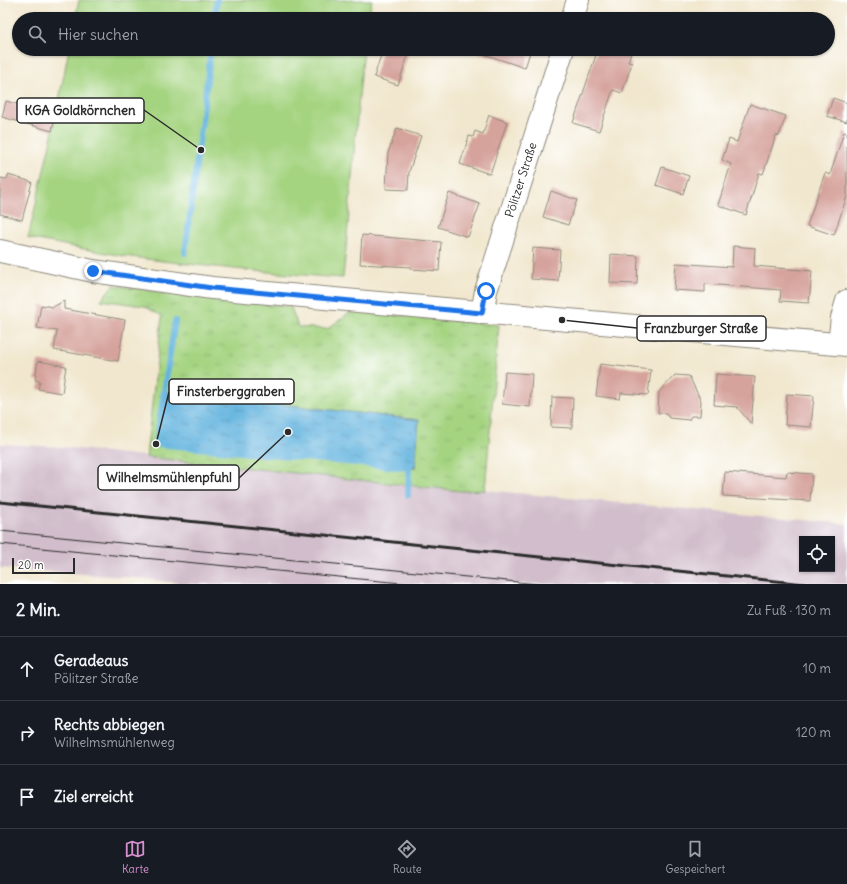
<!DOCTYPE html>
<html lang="de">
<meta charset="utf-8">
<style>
body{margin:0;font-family:Delius,sans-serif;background:#20242c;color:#f1f3f6}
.controls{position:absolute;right:12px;bottom:12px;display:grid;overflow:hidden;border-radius:0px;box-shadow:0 1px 3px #0004}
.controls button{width:36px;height:36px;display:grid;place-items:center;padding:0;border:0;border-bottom:1px solid #363941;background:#171b24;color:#f1f3f6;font:20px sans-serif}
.scale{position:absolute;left:12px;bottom:10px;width:63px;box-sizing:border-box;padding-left:4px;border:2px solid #2b2b2b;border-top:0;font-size:11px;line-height:14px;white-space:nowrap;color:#2b2b2b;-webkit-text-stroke:3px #fff;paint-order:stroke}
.stop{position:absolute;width:12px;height:12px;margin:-9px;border:3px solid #1a73e8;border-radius:50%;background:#fff}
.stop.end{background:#1a73e8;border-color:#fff;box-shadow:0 1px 4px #0008}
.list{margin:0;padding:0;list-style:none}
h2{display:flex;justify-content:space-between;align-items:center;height:52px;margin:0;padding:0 16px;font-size:17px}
h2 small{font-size:13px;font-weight:400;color:#9ea1a6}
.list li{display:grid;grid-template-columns:26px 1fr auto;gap:12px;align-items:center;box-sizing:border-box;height:64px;padding:0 16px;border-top:1px solid #363941}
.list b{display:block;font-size:15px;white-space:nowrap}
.list p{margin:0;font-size:13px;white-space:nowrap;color:#9ea1a6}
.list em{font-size:13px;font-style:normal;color:#9ea1a6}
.icon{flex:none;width:22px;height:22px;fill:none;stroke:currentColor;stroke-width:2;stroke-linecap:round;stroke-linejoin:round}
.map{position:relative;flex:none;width:847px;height:584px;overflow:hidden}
.search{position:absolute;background:#171b24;box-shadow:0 1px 3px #0004;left:12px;right:12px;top:12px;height:44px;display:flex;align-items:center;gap:10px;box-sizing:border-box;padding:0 14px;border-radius:22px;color:#9ea1a6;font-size:15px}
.sheet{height:244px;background:#171b24}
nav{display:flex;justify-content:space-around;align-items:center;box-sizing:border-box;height:56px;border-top:1px solid #363941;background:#171b24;font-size:11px;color:#9ea1a6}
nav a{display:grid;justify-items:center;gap:2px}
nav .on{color:#d690ce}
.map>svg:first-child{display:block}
.railway{fill:#d1bdcb;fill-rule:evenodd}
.grass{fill:url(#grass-tufts);stroke:#688056;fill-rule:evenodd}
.garden{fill:#a5d481;stroke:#688056}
.water{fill:url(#water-ripples);stroke:#487085}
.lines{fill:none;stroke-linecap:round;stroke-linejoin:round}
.stream{stroke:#64b4df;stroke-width:6}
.building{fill:#d6a39c}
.minor-casing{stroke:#8e897c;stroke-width:24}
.tertiary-casing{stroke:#8e897c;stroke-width:24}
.minor{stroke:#fff;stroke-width:22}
.tertiary{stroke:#fff;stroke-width:22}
.tram{stroke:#2b2b2b;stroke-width:1}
.rail{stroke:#2b2b2b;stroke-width:3}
.route{stroke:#1a73e8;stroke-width:5}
.labels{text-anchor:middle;stroke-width:3.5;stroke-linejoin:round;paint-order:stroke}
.street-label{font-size:12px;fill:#2b2b2b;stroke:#fff}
.leader{fill:none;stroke:#2b2b2b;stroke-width:1.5}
.callout-dot{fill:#2b2b2b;stroke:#fff;stroke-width:1.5}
.callout{fill:#fff;stroke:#2b2b2b;stroke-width:1.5}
.callout-label{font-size:13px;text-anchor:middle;font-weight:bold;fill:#2b2b2b}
</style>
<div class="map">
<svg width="847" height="584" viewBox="0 0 847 584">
<defs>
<pattern id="grass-tufts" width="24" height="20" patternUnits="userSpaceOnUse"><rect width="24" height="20" fill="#a5d481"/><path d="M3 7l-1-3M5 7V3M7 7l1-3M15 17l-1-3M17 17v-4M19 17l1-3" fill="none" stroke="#8eb670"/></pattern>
<pattern id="water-ripples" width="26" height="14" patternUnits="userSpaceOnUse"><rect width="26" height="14" fill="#64b4df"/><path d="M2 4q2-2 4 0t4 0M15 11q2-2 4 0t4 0" fill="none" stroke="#5393b5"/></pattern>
</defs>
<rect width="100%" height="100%" fill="#fff"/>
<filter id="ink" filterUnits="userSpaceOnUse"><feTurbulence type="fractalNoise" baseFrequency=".025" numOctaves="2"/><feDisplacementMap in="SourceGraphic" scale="8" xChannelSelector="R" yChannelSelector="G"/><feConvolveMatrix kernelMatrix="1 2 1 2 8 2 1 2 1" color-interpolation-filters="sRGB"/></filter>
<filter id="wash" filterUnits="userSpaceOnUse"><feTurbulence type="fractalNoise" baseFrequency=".012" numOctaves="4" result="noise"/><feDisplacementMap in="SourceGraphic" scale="16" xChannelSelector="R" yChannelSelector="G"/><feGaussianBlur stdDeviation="0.9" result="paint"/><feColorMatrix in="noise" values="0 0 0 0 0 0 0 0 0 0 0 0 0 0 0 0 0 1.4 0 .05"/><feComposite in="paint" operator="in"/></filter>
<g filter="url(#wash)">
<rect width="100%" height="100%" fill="#f1e7ce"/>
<path class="railway" d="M0,444L61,447L462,491L485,490L847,524V584H187L136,578L0,568ZM802,539H832V569H802Z"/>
<path class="grass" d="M113,285L165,293L291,307L298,327L327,329L352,311L499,325L485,490L462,491L146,457L162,316L144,306L101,300ZM164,391L419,420L415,468L157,444Z"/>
<g class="garden">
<polygon points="79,0 372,0 368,19 75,19"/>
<path d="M69,49H364C355,125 351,202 343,278C270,273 197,266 124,256C92,251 60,244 28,238L52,135Z"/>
</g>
<polygon class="water" points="164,391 419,420 415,468 156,444"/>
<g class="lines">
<g class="stream">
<polyline points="214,19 217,0"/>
<polyline points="185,253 211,49"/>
<polyline points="175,321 156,444 409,468 408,495"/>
</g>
</g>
<g id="blocks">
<g class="building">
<polygon points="383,49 388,49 408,55 398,85 374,77"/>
<polygon points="478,49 531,49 525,68 478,52"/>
<polygon points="598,49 632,49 628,62 632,63 622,93 613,90 599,131 573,123"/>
<polygon points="833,98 847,103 847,122 827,116"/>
<polygon points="6,101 55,115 52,131 2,117"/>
<polygon points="750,104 786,116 779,136 776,135 763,174 759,173 746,215 718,205 731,164 722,160 729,139 737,142"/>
<polygon points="489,115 507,122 490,174 460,164 469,136 473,137 475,131 483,134"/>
<polygon points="397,128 421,136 409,172 408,190 386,189 388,153"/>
<polygon points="844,132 847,133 847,196 834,235 807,226 825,173 830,175"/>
<polygon points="662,167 689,176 683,194 656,185"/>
<polygon points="8,175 32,182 22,220 0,214 0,178 7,179"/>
<polygon points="551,191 577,200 568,225 543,217"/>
<polygon points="449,193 480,204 468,237 438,227"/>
<polygon points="362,235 441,242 439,271 411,269 411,267 360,264"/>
<polygon points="733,246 755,248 754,266 812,271 809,303 780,301 781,290 705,284 705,292 674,290 676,263 732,267"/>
<polygon points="533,248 560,250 558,281 531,279"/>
<polygon points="611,254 638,256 637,284 610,283"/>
<polygon points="64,301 64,309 125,320 118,361 54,350 57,331 37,328 41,305 53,307"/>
<polygon points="38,361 66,366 62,393 38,389 40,381 35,380"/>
<polygon points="600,364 651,370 648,395 621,393 620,399 596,396"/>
<polygon points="505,372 532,374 530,407 502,404"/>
<polygon points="716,374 755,377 751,424 737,407 714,405"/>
<polygon points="675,375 689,376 701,401 700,416 691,416 689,420 669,418 666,413 658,413 659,392"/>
<polygon points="787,394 814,396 811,427 785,425"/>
<polygon points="552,397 573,398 572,428 551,427"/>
<polygon points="725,472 786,477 787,472 812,474 810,501 723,496"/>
</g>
</g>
</g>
<g filter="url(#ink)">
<use href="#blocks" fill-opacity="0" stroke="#8e897c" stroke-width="1"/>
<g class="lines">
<defs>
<g id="minor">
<polyline points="572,19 578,0"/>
<polyline points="482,313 486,291 563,49"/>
<polyline points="839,344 842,318 847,301"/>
</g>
<polyline id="tertiary" points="0,251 93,271 212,288 847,345"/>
</defs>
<use href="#minor" class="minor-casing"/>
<use href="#tertiary" class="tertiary-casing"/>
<use href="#minor" class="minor"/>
<use href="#tertiary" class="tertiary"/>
<g class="tram">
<polyline points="0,531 538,584"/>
<polyline points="0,544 411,584"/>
</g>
<polyline class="rail" points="0,502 805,584"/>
</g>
</g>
<g class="lines" filter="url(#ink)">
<polyline class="route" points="93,271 212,288 482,313 486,291"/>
</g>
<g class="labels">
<g class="street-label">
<text transform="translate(521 180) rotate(-72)" y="4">Pölitzer Straße</text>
</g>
</g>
<path class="leader" d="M201 150L144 110M562 320L637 328M156 444L169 392M288 432L239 478"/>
<g class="callout-dot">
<circle cx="201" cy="150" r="4"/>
<circle cx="562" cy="320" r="4"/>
<circle cx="156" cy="444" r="4"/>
<circle cx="288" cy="432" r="4"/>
</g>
<g class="callout">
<rect x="17" y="98" width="127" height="25" rx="4"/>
<rect x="637" y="316" width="129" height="25" rx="4"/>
<rect x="169" y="379" width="125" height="25" rx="4"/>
<rect x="98" y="465" width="141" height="25" rx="4"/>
</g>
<g class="callout-label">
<text x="80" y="115">KGA Goldkörnchen</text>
<text x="701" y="333">Franzburger Straße</text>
<text x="231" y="396">Finsterberggraben</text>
<text x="169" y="482">Wilhelmsmühlenpfuhl</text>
</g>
</svg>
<div class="controls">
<button><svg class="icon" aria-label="locate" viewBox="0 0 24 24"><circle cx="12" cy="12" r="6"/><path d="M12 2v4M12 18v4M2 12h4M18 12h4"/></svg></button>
</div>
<div class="scale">20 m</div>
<div class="stop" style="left:486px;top:291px"></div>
<div class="stop end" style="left:93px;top:271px"></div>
<div class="search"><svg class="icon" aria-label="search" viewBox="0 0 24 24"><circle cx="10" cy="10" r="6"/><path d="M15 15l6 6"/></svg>Hier suchen</div>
</div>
<section class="sheet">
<h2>2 Min.<small>Zu Fuß · 130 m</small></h2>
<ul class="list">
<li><svg class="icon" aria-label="ahead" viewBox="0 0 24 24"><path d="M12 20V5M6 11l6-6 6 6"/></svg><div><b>Geradeaus</b><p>Pölitzer Straße</p></div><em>10 m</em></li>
<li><svg class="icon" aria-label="right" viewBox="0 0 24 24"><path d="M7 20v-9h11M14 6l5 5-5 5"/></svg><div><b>Rechts abbiegen</b><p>Wilhelmsmühlenweg</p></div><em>120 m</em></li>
<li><svg class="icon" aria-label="arrive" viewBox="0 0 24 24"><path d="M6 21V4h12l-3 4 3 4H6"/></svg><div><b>Ziel erreicht</b></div></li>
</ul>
</section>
<nav>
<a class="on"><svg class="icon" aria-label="map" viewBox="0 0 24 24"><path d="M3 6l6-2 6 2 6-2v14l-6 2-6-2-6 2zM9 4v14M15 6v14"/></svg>Karte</a>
<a><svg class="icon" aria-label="directions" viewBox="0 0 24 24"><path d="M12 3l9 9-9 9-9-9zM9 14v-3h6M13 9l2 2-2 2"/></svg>Route</a>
<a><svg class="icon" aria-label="saved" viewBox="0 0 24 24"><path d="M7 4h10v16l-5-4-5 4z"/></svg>Gespeichert</a>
</nav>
